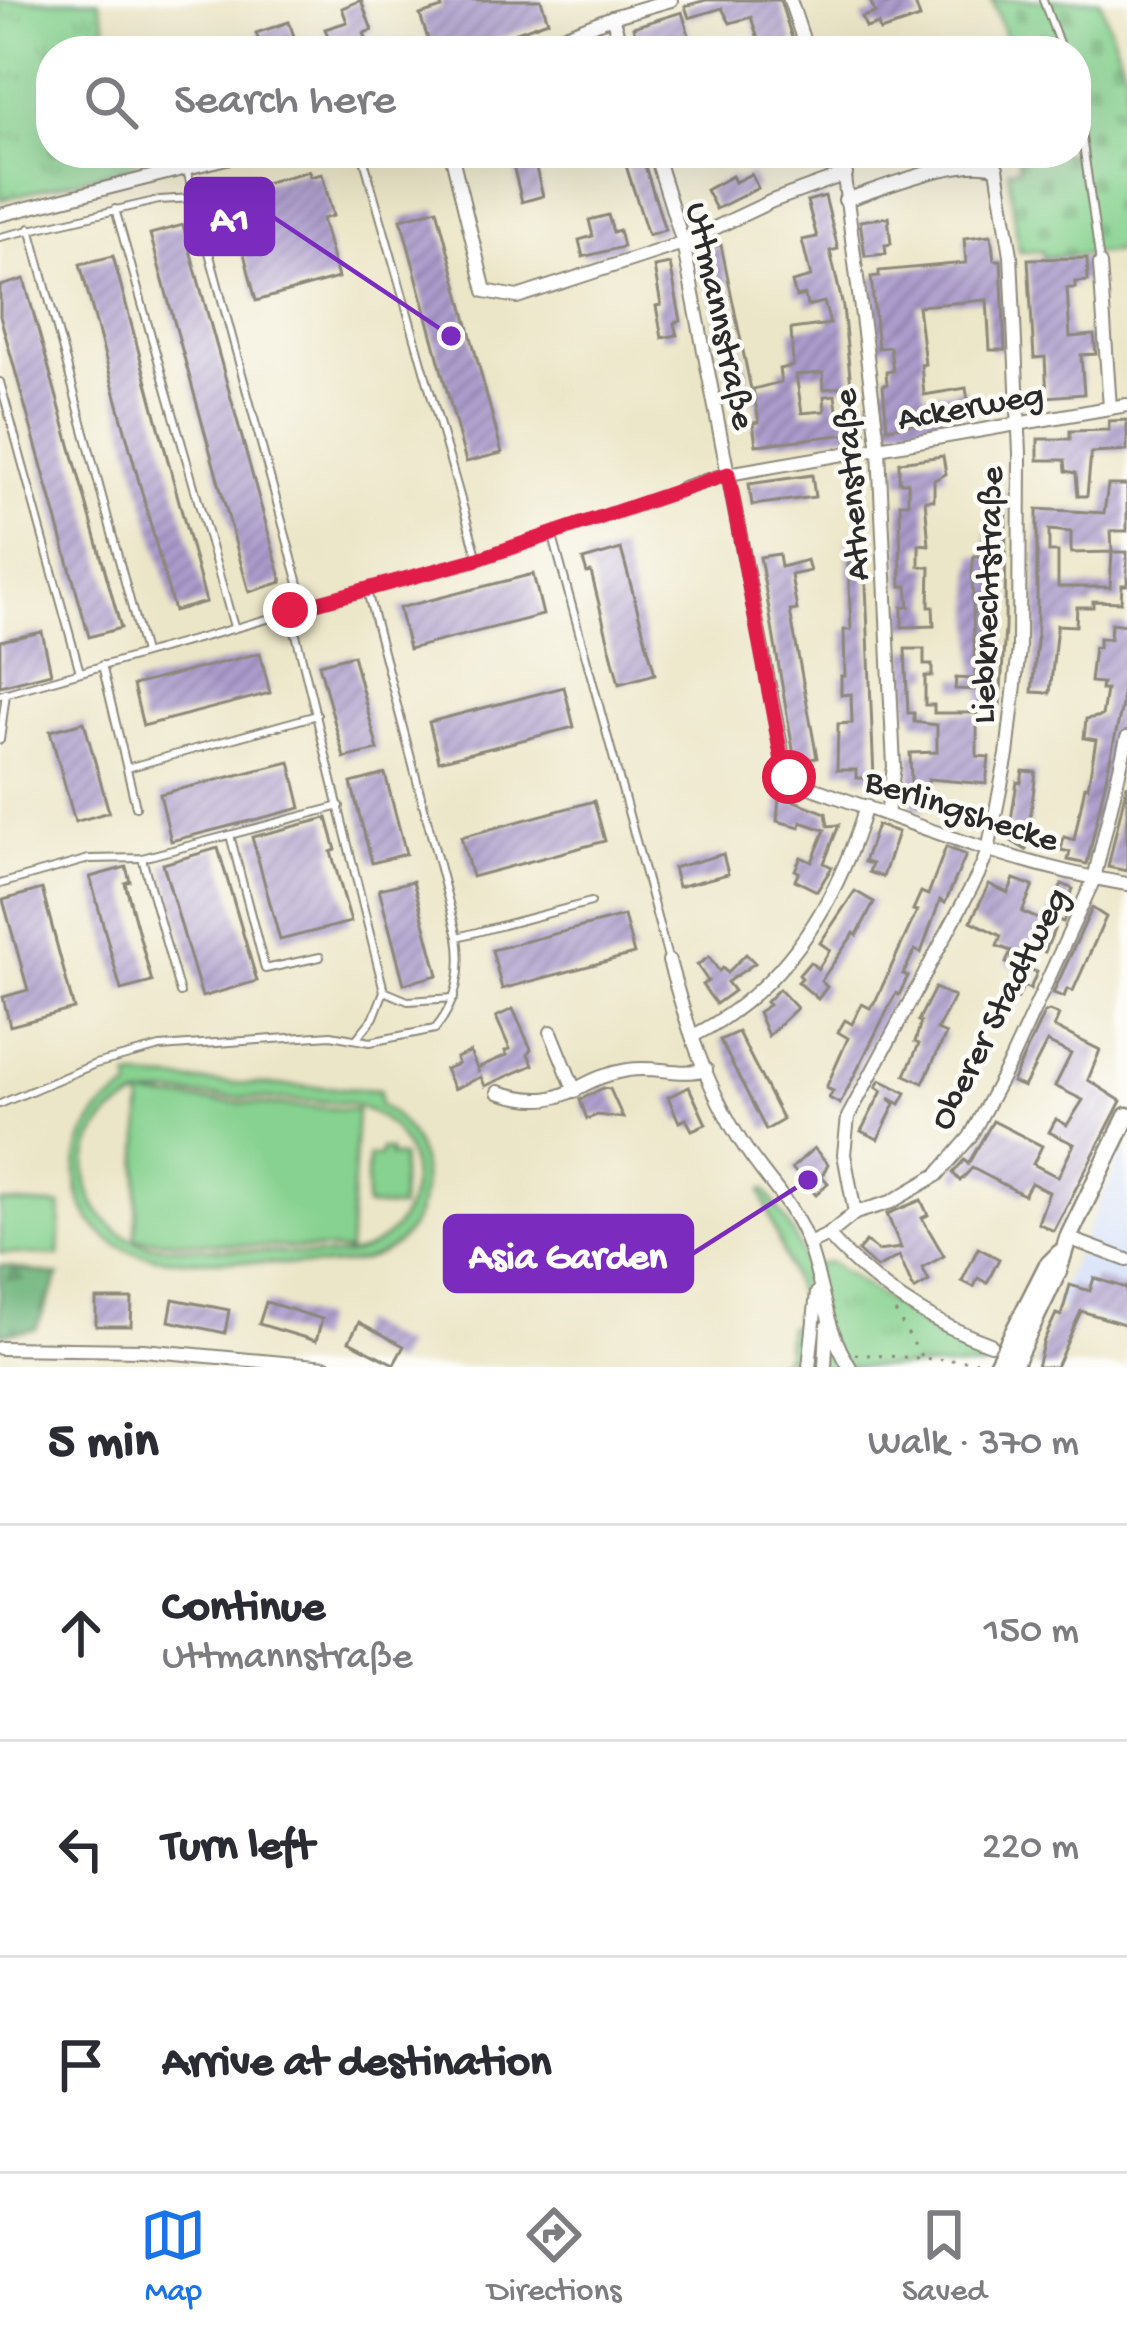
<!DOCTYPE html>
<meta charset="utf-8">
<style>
body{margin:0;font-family:"Gochi Hand",sans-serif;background:#f2f2f3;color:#2b2b33}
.stop{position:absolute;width:36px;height:36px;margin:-27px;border:9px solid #e11d48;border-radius:50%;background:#fff}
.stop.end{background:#e11d48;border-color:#fff;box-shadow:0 3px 12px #0008}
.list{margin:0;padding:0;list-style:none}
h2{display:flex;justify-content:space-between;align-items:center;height:156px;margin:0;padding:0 48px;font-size:51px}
h2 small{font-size:39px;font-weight:400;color:#7c7c81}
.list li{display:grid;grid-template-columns:78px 1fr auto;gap:36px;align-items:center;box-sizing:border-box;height:216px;padding:0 48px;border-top:3px solid #e1e1e2}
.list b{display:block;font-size:45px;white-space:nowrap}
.list p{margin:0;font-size:39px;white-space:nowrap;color:#7c7c81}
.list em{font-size:39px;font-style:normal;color:#7c7c81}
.icon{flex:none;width:66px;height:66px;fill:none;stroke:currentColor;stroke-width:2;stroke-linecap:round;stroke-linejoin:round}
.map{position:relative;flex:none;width:1127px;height:1367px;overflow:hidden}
.search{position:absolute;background:#fff;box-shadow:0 12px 48px #0002;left:36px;right:36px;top:36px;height:132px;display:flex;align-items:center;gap:30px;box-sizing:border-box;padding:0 42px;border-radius:48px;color:#7c7c81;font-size:45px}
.sheet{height:804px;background:#fff}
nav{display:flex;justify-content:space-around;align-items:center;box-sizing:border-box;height:168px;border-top:3px solid #e1e1e2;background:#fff;font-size:33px;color:#7c7c81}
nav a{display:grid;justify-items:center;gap:6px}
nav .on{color:#1a73e8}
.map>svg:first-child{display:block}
.built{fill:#cddbfa}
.grass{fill:url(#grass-tufts);stroke:#597e5e;stroke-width:3}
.forest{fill:url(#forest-firs);stroke:#4c7052;stroke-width:3}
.cemetery{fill:url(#cemetery-stones);stroke:#597e5e;stroke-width:3}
.pitch{fill:#87d290;stroke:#597e5e;stroke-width:3;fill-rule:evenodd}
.building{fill:url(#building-hatch);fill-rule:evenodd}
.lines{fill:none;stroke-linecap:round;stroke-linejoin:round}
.service-casing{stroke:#8c887a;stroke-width:10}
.minor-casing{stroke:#8c887a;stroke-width:16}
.secondary-casing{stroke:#8c887a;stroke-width:21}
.path{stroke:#8c887a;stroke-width:3;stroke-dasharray:3 9;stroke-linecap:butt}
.service{stroke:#fff;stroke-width:6}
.minor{stroke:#fff;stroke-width:12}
.secondary{stroke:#fff;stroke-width:16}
.route{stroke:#e11d48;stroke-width:15}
.labels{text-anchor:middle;stroke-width:9;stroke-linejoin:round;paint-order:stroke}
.street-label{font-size:36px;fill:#2b2b2b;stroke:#fdfcf7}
.leader{fill:none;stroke:#7b2cbf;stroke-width:4.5}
.callout-dot{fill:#7b2cbf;stroke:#fdfcf7;stroke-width:4.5}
.callout{fill:#7b2cbf;stroke:#7b2cbf;stroke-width:4.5}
.callout-label{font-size:39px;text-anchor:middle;font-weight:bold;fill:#fff}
</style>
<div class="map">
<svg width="1127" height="1367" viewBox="0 0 1127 1367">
<defs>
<pattern id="grass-tufts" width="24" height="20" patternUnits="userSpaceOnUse" patternTransform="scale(3)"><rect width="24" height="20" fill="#87d290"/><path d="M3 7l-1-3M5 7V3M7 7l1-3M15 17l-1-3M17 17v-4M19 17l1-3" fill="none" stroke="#75b47c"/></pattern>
<pattern id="forest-firs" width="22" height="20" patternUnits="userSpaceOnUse" patternTransform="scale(3)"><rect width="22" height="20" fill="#6db47a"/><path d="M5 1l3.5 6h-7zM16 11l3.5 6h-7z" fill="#5a9364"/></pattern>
<pattern id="cemetery-stones" width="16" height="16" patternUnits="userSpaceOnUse" patternTransform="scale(3)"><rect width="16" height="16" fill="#87d290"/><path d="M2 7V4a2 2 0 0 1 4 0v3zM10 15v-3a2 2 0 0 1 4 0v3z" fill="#75b47c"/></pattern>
<pattern id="building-hatch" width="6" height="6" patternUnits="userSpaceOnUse" patternTransform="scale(3)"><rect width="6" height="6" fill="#ab9bcc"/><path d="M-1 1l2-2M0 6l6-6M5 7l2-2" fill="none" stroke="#8b7fa6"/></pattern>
</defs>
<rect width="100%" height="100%" fill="#fdfcf7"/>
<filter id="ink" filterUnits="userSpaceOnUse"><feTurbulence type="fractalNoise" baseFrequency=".00833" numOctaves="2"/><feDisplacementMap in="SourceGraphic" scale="24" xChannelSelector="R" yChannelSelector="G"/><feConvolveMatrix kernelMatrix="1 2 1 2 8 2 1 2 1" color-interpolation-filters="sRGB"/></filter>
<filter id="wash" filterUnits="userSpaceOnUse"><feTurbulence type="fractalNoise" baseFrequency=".004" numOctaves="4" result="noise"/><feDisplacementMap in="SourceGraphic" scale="48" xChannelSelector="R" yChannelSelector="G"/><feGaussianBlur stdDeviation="2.7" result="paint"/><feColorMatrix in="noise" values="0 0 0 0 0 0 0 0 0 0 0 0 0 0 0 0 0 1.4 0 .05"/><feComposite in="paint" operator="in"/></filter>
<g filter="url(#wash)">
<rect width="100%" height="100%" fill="#ece6c8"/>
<polygon class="built" points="1127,1140 1127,1329 1055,1304"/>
<g class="grass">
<polygon points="0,0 99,0 112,51 51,51 51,153 139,153 140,159 125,168 0,200"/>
<path d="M765,1190C782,1213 799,1239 805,1267L829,1262L917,1321L983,1356L985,1367H772L786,1356L788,1327L797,1325L794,1316L804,1312L761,1191Z"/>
</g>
<polygon class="forest" points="0,1265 59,1276 36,1329 0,1334"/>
<polygon class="cemetery" points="992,0 1100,0 1126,73 1127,251 1043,257 1042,251 1019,252 1008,170 1020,167 1016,153 1076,153 1076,51 981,51 980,47 1006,38"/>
<g class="pitch">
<path d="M130,1078L380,1090V1104C409,1122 426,1154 423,1189C412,1287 302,1264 234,1261C200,1259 157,1264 125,1249C55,1216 63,1120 130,1090ZM164,1094L347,1103C376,1110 399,1127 409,1155C422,1195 399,1240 358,1252C335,1259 308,1254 284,1253C240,1250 196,1248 153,1246C70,1229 61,1125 142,1097L135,1239L349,1251L357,1110L144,1097Z"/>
<polygon points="381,1149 390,1150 390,1156 402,1157 400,1208 366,1206 368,1156 380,1156"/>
<polygon points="0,1202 61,1206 59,1256 0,1253"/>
</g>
<g id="blocks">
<g class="building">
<polygon points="361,0 372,30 364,33 371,51 360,51 356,40 333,49 325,29 347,22 342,8"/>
<polygon points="439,0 541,0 548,21 463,51 432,51 420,15 442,8"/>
<polygon points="706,0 780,0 796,51 762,51 751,17 730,23 722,8 689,18 685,6"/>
<polygon points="870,0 885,0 886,4 914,0 920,18 880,31 878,24 866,28 862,17 875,13"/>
<polygon points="682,12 689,35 681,37 682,42 668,46 667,42 640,50 633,27"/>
<polygon points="289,22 299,51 262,51 256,33"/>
<polygon points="510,153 532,153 543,196 522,202"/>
<polygon points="622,153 641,153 665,230 648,235"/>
<polygon points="309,171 310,177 322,174 333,216 322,219 338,278 256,301 230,198 262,190 260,184"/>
<polygon points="751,174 758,188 716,209 706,190 732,176 735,182"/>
<polygon points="825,196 838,249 830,251 843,307 851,386 824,389 823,373 796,375 802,413 825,411 824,396 835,395 837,410 862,407 865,432 756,445 753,423 759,422 753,389 781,382 779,369 793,366 791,329 830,324 824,302 807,306 805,295 796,297 792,282 811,277 802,240 817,237 807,201"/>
<polygon points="437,209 502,453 466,462 401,219"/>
<polygon points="608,215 613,232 619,230 623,247 583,257 579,240 593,236 589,220"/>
<polygon points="888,217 891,244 885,245 886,254 865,256 860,221"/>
<polygon points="183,225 282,582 249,592 150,234"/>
<polygon points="991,235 994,260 1001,260 1005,350 990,350 987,300 918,306 925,364 921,365 924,395 966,388 970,413 959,415 960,423 946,425 945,420 887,428 883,385 887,384 886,372 893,371 890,347 878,348 871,277 879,276 879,271 966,263 964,238"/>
<polygon points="721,245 753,399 733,403 701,250"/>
<polygon points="113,256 206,602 174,611 80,264"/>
<polygon points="1087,258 1088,281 1075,282 1075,288 1067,288 1070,337 1094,335 1096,354 1081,355 1084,394 1047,397 1045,357 1034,358 1028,259"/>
<polygon points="670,264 681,321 674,323 677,335 662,338 656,306 661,305 654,267"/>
<polygon points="24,279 121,628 89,637 0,316 0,286"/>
<polygon points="1127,420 1127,451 1091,453 1087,496 1078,496 1076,473 1066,471 1065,460 1038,460 1038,439 1070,439 1070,431 1109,430 1109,421"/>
<polygon points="943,456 946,474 934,480 934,500 925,500 929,545 919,544 919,566 930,567 929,607 933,607 934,626 902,627 902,607 909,607 907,586 901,586 900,503 908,503 908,482 899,482 899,462"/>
<polygon points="812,475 815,497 752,505 749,484"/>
<path d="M1108,485H1127V531H1111L1112,552H1127V585H1122L1121,602L1093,601V607H1077L1076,626L1057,625L1050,693L1032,692L1037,641V509L1104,513ZM1049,530L1071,532V553L1112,552L1110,587H1058V552H1049Z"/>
<polygon points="990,492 1006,493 1005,628 1000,705 980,704 980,690 955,689 956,678 975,679 972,572 974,556 985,556"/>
<polygon points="864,537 874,778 856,778 856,770 837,770 838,724 852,723 851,694 841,695 841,676 845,676 844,630 851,630 847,538"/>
<polygon points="621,549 655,674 619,684 591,572 587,573 583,560"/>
<polygon points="779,554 781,567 807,560 810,571 791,575 797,610 790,611 817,758 795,761 760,557"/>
<polygon points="533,574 543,615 409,649 399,608"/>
<polygon points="1111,623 1127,625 1122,705 1087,864 1068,860 1070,852 1061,850 1064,837 1074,840 1085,786 1088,787 1096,740 1084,738 1086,719 1102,716 1106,690 1101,690 1102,683 1090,682 1094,647 1099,648 1099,638 1110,639"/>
<polygon points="42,632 51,673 0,686 0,641"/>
<polygon points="905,649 924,649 924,665 932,665 932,676 925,676 925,705 934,705 934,713 977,713 977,756 989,757 986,784 928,779 928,808 912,809 910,753 937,752 937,725 914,722 914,713 908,713"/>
<polygon points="260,653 270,693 143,726 133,685"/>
<polygon points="353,655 378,750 344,758 319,664"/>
<polygon points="564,687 574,727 439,761 429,722"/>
<polygon points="84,722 109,812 75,822 50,731"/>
<polygon points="290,762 301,808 171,841 160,794"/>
<polygon points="1023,771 1036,772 1026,850 1008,839 1017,782 1021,783"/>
<polygon points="385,774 406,854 372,863 351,783"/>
<polygon points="1127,784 1127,871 1108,867"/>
<polygon points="780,786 791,792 789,799 826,813 828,826 839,825 824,863 832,867 817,891 795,880 799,872 795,870 801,857 812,862 825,830 801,822 800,827 777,821"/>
<polygon points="594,801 605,841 472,877 461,837"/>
<polygon points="327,818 336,850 331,852 351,922 280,940 252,837"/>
<polygon points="877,825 898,832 883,877 869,872 872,864 864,862"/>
<polygon points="946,847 966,855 945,903 940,900 921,953 915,950 903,974 908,976 899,995 896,993 840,1104 829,1098 833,1091 826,1088 848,1038 838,1032 845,1020 852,1024 862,1004 870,1008 876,1000 917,911 913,910 921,892 928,895"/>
<polygon points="218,848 257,981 202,997 163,864"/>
<polygon points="723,854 728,874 678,887 673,868"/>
<polygon points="126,867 130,881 125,883 152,982 121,990 90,877"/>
<polygon points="1014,879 1033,886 1022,912 1045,922 1062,884 1073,889 1067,904 1070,906 1063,922 1058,920 1045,952 1038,949 1029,969 1037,972 1030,989 1023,986 1018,998 1006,993 1017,968 1006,963 1011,951 997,946 1001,936 971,921 989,884 1008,893"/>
<polygon points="413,881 438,975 404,984 379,889"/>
<polygon points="42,889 74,1009 10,1026 3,997 28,990 3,900"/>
<polygon points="855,891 874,902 857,935 854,933 821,981 827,987 818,999 798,982 802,978 799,975 810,962 818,969 830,950 820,943"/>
<polygon points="1092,908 1106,917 1073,991 1067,989 1064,997 1053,993"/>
<polygon points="624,916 634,954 502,989 492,950"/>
<polygon points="746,954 755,963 727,982 734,991 716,1004 702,985 708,981 697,965 709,957 719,971 723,968 727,973"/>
<polygon points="935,988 954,997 937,1030 946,1034 923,1083 905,1075 919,1044 915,1042 921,1022 918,1021"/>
<polygon points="779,989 797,1008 768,1036 758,1012 769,1005 766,1002"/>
<polygon points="513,1009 531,1049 528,1054 533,1065 485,1086 481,1077 454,1089 445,1069 458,1064 456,1058 470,1052 479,1073 477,1068 507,1055 505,1051 510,1049 496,1017"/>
<polygon points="1049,1011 1059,1015 1054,1027 1100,1050 1088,1080 1121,1101 1054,1231 1038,1223 1049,1192 1031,1183 1024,1195 972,1168 960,1181 953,1173 964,1160 968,1164 993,1121 1042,1146 1033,1164 1058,1177 1074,1144 1049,1132 1056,1119 1067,1125 1083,1100 1055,1086 1071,1054 1047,1042 1024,1087 1012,1082 1044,1013"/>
<polygon points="738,1032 783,1120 766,1130 720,1040"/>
<polygon points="880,1080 906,1093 900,1104 889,1098 895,1104 878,1139 861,1131 882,1091 876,1087"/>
<polygon points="689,1087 706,1124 692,1130 686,1119 679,1122 668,1097"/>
<polygon points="603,1088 610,1089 623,1118 597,1115 587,1119 580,1100"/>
<polygon points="814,1148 828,1164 822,1176 828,1183 816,1195 792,1168"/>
<polygon points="921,1200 928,1215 922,1218 944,1256 922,1268 929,1281 914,1290 899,1256 877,1268 858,1251 866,1242 878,1251 901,1248 887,1214"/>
<polygon points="978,1248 999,1259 987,1283 978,1278 974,1287 962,1281"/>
<polygon points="1094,1278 1127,1288 1127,1325 1081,1311 1056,1367 1037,1367 1044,1340 1056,1314 1061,1316 1070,1285 1090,1291"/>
<polygon points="96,1299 132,1299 131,1326 96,1326"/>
<polygon points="173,1299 229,1310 225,1333 169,1321"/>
<polygon points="266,1302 322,1319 316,1341 259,1324"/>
<polygon points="359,1322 404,1346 394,1364 349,1341"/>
</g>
</g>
</g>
<g filter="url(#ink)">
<use href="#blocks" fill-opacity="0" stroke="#8c887a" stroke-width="3"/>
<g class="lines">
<defs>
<g id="service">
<polyline points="1043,0 1062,51"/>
<polyline points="1076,95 1100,263"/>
<polyline points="362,153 478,559"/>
<polyline points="187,171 305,606"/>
<polyline points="115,209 234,627"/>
<polyline points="30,228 144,653"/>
<polyline points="0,237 159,200 193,198"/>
<polyline points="0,382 80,672"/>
<polyline points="290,610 384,991 374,1017 357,1038"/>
<polyline points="102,665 136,807"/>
<polyline points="0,695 478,559 552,533"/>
<polyline points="0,740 6,693"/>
<polyline points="127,768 317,715"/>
<polyline points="230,835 265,969 320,957"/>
<polyline points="142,858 180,993"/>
<polyline points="0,884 89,859 142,858 340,806"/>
<polyline points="458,937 591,902"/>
<polyline points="668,958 552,533 683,488"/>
<polyline points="384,991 408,1001 454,998"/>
<path d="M0,1104L95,1064L160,1047L331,1035L370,1042L435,1029C457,1003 463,970 458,937L367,591"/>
</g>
<g id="minor">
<polyline points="790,0 807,51"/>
<polyline points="612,17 623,51"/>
<polyline points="524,51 612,17 671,0"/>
<polyline points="451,153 485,291 517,297 683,243 772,201 846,174"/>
<path d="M655,153L683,243L786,772L795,782C905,820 1011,865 1127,884"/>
<polyline points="841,153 879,450 894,767 887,814"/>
<path d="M845,200C880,189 964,154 997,168L1011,255L1020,453L1019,649L1007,755L988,851L978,875L848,1117L844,1154L855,1213"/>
<polyline points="0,215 246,153"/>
<polyline points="1100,264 1110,408"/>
<polyline points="683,488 728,474 1127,405"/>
<path d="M669,961C686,1023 707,1089 742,1143C764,1178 794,1204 808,1244C823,1285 825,1329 850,1367"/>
<polyline points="551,1032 575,1091"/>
<path d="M693,1036C785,989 837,903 866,806"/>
<path d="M498,1092C570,1114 570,1079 628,1070C655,1065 680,1077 706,1069"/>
<path d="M828,1235C874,1286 926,1321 990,1344"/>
<polyline points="1068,1238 1127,1260"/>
<polyline points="809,1244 828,1235 855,1213 891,1202 937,1175 970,1137 1011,1060 1094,879 1127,738"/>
<polyline points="0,1348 143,1350 326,1367"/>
<polyline points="809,1367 817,1293"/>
<polyline points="825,1367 827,1326"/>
</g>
<g id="secondary">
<polyline points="996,1367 1047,1266 1060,1253"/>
<polyline points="1012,1367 1058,1271 1068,1238 1127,1116"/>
</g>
</defs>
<use href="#service" class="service-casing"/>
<use href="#minor" class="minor-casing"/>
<use href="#secondary" class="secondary-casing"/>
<g class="path">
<polyline points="895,1312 921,1356"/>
<polyline points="855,1354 982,1362"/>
</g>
<use href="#service" class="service"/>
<use href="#minor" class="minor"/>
<use href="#secondary" class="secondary"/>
</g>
</g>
<g class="lines" filter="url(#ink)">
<polyline class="route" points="290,610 478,559 728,474 783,766 789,777"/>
</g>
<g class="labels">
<g class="street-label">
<text transform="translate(724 315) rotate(78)" y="13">Uttmannstraße</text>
<text transform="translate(970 403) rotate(-10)" y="13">Ackerweg</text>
<text transform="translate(848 485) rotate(-94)" y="13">Athenstraße</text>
<text transform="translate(984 595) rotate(-88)" y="13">Liebknechtstraße</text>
<text transform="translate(963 807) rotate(18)" y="13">Berlingshecke</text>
<text transform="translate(996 1007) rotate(-63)" y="13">Oberer Stadtweg</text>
</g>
</g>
<path class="leader" d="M451 336L273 217M808 1180L692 1254"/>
<g class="callout-dot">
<circle cx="451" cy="336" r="12"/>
<circle cx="808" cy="1180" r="12"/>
</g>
<g class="callout">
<rect x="186" y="179" width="87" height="75" rx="12"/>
<rect x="445" y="1216" width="247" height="75" rx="12"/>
</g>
<g class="callout-label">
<text x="230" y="230">A1</text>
<text x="568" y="1267">Asia Garden</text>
</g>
</svg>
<div class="stop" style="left:789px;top:777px"></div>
<div class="stop end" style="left:290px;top:610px"></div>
<div class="search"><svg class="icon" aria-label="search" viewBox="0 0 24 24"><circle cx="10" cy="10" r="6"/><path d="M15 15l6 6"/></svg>Search here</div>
</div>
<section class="sheet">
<h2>5 min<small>Walk · 370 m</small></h2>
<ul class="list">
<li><svg class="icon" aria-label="ahead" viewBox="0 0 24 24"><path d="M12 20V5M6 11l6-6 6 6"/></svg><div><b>Continue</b><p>Uttmannstraße</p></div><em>150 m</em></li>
<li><svg class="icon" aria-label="left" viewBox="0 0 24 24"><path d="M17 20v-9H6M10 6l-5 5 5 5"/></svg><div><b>Turn left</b></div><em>220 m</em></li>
<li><svg class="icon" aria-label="arrive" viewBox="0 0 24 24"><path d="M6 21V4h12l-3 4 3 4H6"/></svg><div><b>Arrive at destination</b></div></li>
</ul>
</section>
<nav>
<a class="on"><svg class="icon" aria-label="map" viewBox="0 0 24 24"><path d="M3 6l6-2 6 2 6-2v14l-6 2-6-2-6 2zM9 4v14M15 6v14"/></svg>Map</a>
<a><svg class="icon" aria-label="directions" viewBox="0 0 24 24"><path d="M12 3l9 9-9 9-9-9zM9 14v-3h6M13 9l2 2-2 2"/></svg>Directions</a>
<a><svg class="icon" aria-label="saved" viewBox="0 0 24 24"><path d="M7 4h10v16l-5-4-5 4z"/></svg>Saved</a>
</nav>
